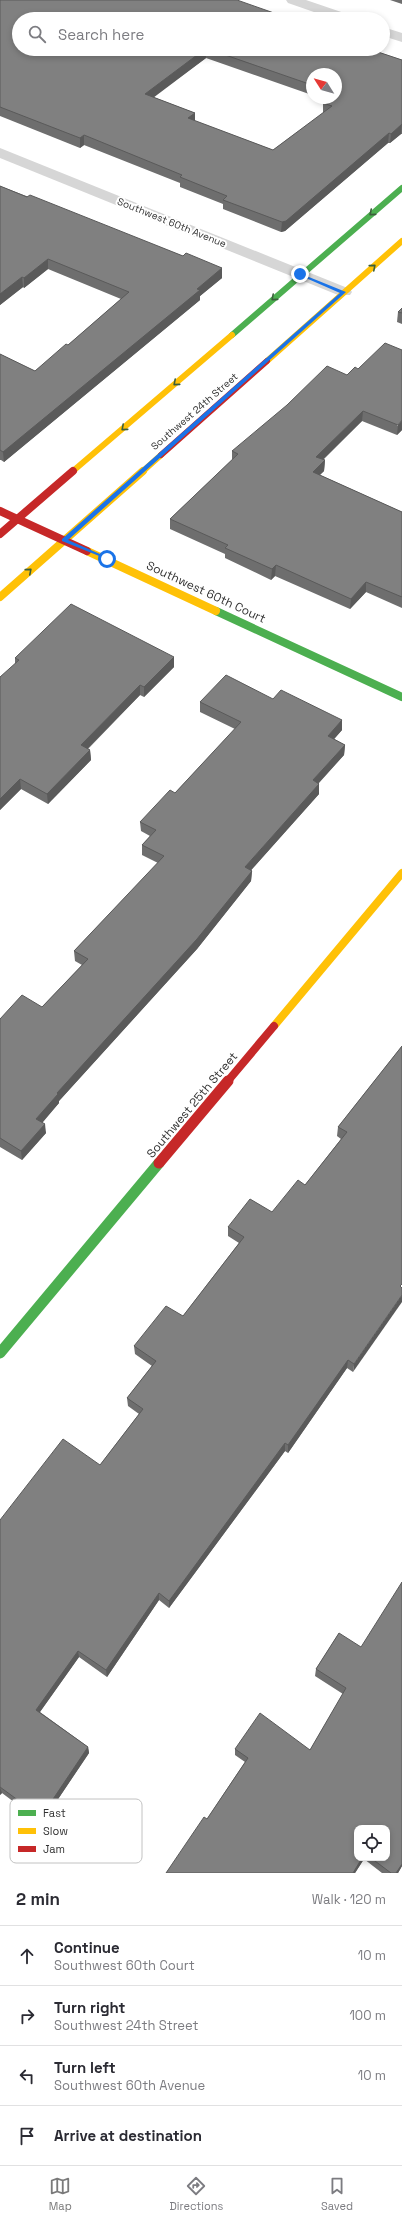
<!DOCTYPE html>
<meta charset="utf-8">
<style>
body{margin:0;font-family:"Space Grotesk",sans-serif;background:#f2f2f3;color:#2b2b33}
.controls{position:absolute;right:12px;bottom:12px;display:grid;overflow:hidden;border-radius:8px;box-shadow:0 2px 6px #0003}
.controls button{width:36px;height:36px;display:grid;place-items:center;padding:0;border:0;border-bottom:1px solid #e1e1e2;background:#fff;color:#2b2b33;font:20px sans-serif}
.compass{position:absolute;left:306px;top:68px;width:36px;height:36px;border-radius:50%;background:#fff;box-shadow:0 2px 6px #0003;rotate:307deg}
.stop{position:absolute;width:12px;height:12px;margin:-9px;border:3px solid #1a73e8;border-radius:50%;background:#fff}
.stop.end{background:#1a73e8;border-color:#fff;box-shadow:0 1px 4px #0008}
.list{margin:0;padding:0;list-style:none}
h2{display:flex;justify-content:space-between;align-items:center;height:52px;margin:0;padding:0 16px;font-size:17px}
h2 small{font-size:13px;font-weight:400;color:#7c7c81}
.list li{display:grid;grid-template-columns:26px 1fr auto;gap:12px;align-items:center;box-sizing:border-box;height:60px;padding:0 16px;border-top:1px solid #e1e1e2}
.list b{display:block;font-size:15px;white-space:nowrap}
.list p{margin:0;font-size:13px;white-space:nowrap;color:#7c7c81}
.list em{font-size:13px;font-style:normal;color:#7c7c81}
.icon{flex:none;width:22px;height:22px;fill:none;stroke:currentColor;stroke-width:2;stroke-linecap:round;stroke-linejoin:round}
.map{position:relative;flex:none;width:402px;height:1873px;overflow:hidden}
.search{position:absolute;background:#fff;box-shadow:0 2px 6px #0003;left:12px;right:12px;top:12px;height:44px;display:flex;align-items:center;gap:10px;box-sizing:border-box;padding:0 14px;border-radius:22px;color:#7c7c81;font-size:15px}
.sheet{height:292px;background:#fff}
nav{display:flex;justify-content:space-around;align-items:center;box-sizing:border-box;height:56px;border-top:1px solid #e1e1e2;background:#fff;font-size:11px;color:#7c7c81}
nav a{display:grid;justify-items:center;gap:2px}
nav .on{color:#7a7a7a}
.map>svg:first-child{display:block}
.lines{fill:none;stroke-linecap:round;stroke-linejoin:round}
.street{fill:#d6d6d6;fill-rule:evenodd}
.fast-far2{stroke:#4caf50;stroke-width:6}
.fast-far1{stroke:#4caf50;stroke-width:8}
.fast{stroke:#4caf50;stroke-width:11}
.slow-far1{stroke:#ffc107;stroke-width:6}
.slow{stroke:#ffc107;stroke-width:8}
.jam-far2{stroke:#c62828;stroke-width:6}
.jam-far1{stroke:#c62828;stroke-width:8}
.jam{stroke:#c62828;stroke-width:11}
.wall{fill:#6e6e6e;fill-rule:evenodd}
.shaded-wall{fill:#5a5a5a}
.building{fill:#808080;stroke:#5a5a5a}
.oneway{stroke:#3b5e3c}
.route{fill:#1a73e8}
.labels{text-anchor:middle;stroke-width:4;stroke-linejoin:round;paint-order:stroke}
.far-street-label{font-size:10px;fill:#323232;stroke:#fff}
.street-label{font-size:12px;fill:#323232;stroke:#fff}
.key{fill:#fff;stroke:#c2c2c2;stroke-width:1}
.key-label{font-size:11px;fill:#323232}
</style>
<div class="map">
<svg width="402" height="1873" viewBox="0 0 402 1873">
<rect width="100%" height="100%" fill="#fff"/>
<g class="lines">
<g class="street">
<polygon points="286,0 306,0 353,16 355,19 334,19 288,3"/>
<polygon points="383,27 402,33 402,42 383,36"/>
<polygon points="0,148 350,289 352,292 350,295 338,295 0,158"/>
</g>
<polyline class="fast-far2" points="232,335 402,188"/>
<polyline class="fast-far1" points="216,611 402,697"/>
<polyline class="fast" points="0,1353 159,1163"/>
<g class="slow-far1">
<polyline points="267,361 402,241"/>
<polyline points="73,471 232,335"/>
<polyline points="142,472 161,455"/>
</g>
<g class="slow">
<polyline points="87,551 216,611"/>
<polyline points="0,597 143,471"/>
<polyline points="274,1026 402,873"/>
</g>
<polyline class="jam-far2" points="161,455 267,361"/>
<g class="jam-far1">
<polyline points="0,511 87,551"/>
<polyline points="0,534 73,471"/>
<polyline points="227,1082 274,1026"/>
</g>
<polyline class="jam" points="159,1163 228,1081"/>
</g>
<g class="wall">
<path d="M0,0L19,49H369L402,60V134H401L390,143H388L285,231L281,232L223,209V204L180,187V183L84,145L80,148L0,116ZM206,58L312,95V74H336V98H320L327,100L323,103V113L273,150L195,121V113L153,97Z"/>
<polygon points="390,0 402,0 402,4"/>
<polygon points="0,186 183,256 222,268 222,278 200,296 200,300 4,462 1,460 0,460 0,354 35,371 68,345 121,299 48,269 24,288 23,287 0,305"/>
<polygon points="402,308 402,324 397,322 398,312"/>
<polygon points="347,375 402,430 397,435 362,421 323,460 325,460 324,471 320,475 402,512 402,608 366,592 350,609 275,576 271,580 225,558 225,554 170,529 170,519 232,460 232,451"/>
<polygon points="174,657 174,667 144,697 140,695 88,749 90,750 91,760 48,804 21,789 0,810 15,663 15,658"/>
<polygon points="273,699 342,720 342,730 334,739 345,745 344,755 319,783 319,794 251,870 252,871 251,881 197,949 59,1101 59,1103 42,1122 46,1133 22,1160 0,1147 0,1019 42,1007 82,965 75,961 74,951 158,863 142,855 142,845 150,836 141,831 140,822 175,793 235,729 200,712 200,702"/>
<polygon points="402,1046 353,1372 347,1368 288,1453 285,1451 169,1608 159,1600 107,1677 79,1657 40,1712 88,1747 89,1753 42,1823 2,1793 0,1795 0,1520 100,1465 139,1414 128,1406 127,1398 152,1366 135,1354 134,1346 183,1316 239,1243 228,1236 228,1227 272,1212 305,1185 341,1139 337,1136 338,1127"/>
<path d="M339,1633L402,1866L398,1873H382L364,1859L355,1873H166L207,1819L245,1762L235,1755V1749L310,1750L343,1694L315,1676L316,1669ZM357,1828L387,1858H357Z"/>
</g>
<g class="shaded-wall">
<polygon points="205,49 206,49 206,58 145,104 145,94"/>
<polygon points="195,113 195,122 188,118"/>
<polygon points="402,124 401,134 390,143 391,134"/>
<polygon points="389,133 388,143 285,231 281,232 282,222"/>
<polygon points="84,135 84,145 80,148 80,138"/>
<polygon points="48,259 48,269 24,288 24,278"/>
<polygon points="222,268 222,278 200,296 200,300 4,462 3,452 197,289"/>
<polygon points="22,277 23,287 0,305 0,294"/>
<polygon points="363,411 362,421 315,467 316,457"/>
<polygon points="402,420 402,430 397,435 398,425"/>
<polygon points="325,460 324,471 312,482 313,472"/>
<polygon points="276,565 275,576 271,580 272,569"/>
<polygon points="366,582 366,592 350,609 351,599"/>
<polygon points="174,657 174,667 144,697 144,687"/>
<polygon points="140,685 140,695 81,755 81,745"/>
<polygon points="342,720 342,730 328,746 328,736"/>
<polygon points="345,745 344,755 312,790 313,780"/>
<polygon points="90,750 91,760 48,804 47,794"/>
<polygon points="20,779 21,789 0,810 0,799"/>
<polygon points="319,784 319,794 245,877 245,867"/>
<polygon points="252,871 251,881 197,949 59,1101 59,1103 38,1128 36,1119 57,1093"/>
<polygon points="45,1124 46,1133 22,1160 21,1151"/>
<polygon points="402,1295 402,1302 353,1372 354,1364"/>
<polygon points="348,1360 347,1368 288,1453 288,1445"/>
<polygon points="285,1443 285,1451 169,1608 169,1601"/>
<polygon points="159,1593 159,1600 107,1677 106,1670"/>
<polygon points="78,1651 79,1657 37,1716 36,1710"/>
<polygon points="88,1747 89,1753 42,1823 41,1817"/>
<polygon points="0,1787 2,1793 0,1795"/>
<polygon points="362,1858 364,1858 364,1859 355,1873 353,1873"/>
<polygon points="402,1864 402,1866 398,1873 396,1873"/>
</g>
<g class="building">
<polygon points="0,0 237,0 291,19 19,19 19,49 205,49 145,94 195,113 188,118 273,150 332,106 323,103 330,98 336,98 336,74 312,74 312,85 208,49 369,49 402,60 402,124 391,134 389,133 286,221 282,222 223,200 227,196 180,177 182,175 84,135 80,138 0,107"/>
<polygon points="0,186 27,197 30,195 183,256 186,253 222,268 197,289 200,290 3,452 0,450 0,354 35,371 66,344 68,345 129,292 48,259 24,278 22,277 0,294"/>
<polygon points="402,308 402,313 398,312"/>
<polygon points="385,343 402,350 402,420 398,425 363,411 316,457 325,460 313,472 402,512 402,597 366,582 351,599 276,565 272,569 225,548 228,545 170,519 238,454 232,451 287,405 327,366 347,375 355,367 358,369"/>
<polygon points="71,604 174,657 144,687 140,685 81,745 90,750 47,794 20,779 0,799 0,677 19,660 15,658"/>
<polygon points="226,675 273,699 281,690 342,720 328,736 345,745 313,780 319,784 245,867 252,871 197,939 57,1093 58,1094 36,1119 45,1124 21,1151 0,1138 0,1019 22,995 42,1007 88,959 74,951 164,856 142,845 156,830 140,822 170,790 175,793 241,722 200,702"/>
<polygon points="402,1046 402,1284 400,1286 402,1288 402,1295 354,1364 348,1360 288,1445 285,1443 169,1601 159,1593 106,1670 78,1651 36,1710 88,1747 41,1817 0,1787 0,1520 63,1439 100,1465 143,1409 127,1398 156,1361 134,1346 166,1306 183,1316 244,1237 228,1227 250,1199 272,1212 298,1180 305,1185 347,1132 338,1127"/>
<polygon points="402,1582 402,1864 396,1873 391,1873 371,1858 387,1858 387,1828 357,1828 357,1858 362,1858 353,1873 166,1873 204,1817 207,1819 248,1758 235,1749 260,1713 310,1750 346,1688 316,1669 339,1633 361,1647"/>
</g>
<defs><path id="oneway-chevron" d="M-2-3.5L2.5 0L-2 3.5" fill="none" stroke-width="1.6" stroke-linecap="round" stroke-linejoin="round"/></defs>
<g class="oneway">
<use href="#oneway-chevron" transform="translate(372 213) rotate(140)"/>
<use href="#oneway-chevron" transform="translate(373 267) rotate(-41)"/>
<use href="#oneway-chevron" transform="translate(274 298) rotate(139)"/>
<use href="#oneway-chevron" transform="translate(176 383) rotate(139)"/>
<use href="#oneway-chevron" transform="translate(124 428) rotate(139)"/>
<use href="#oneway-chevron" transform="translate(29 571) rotate(-41)"/>
</g>
<polygon class="route" points="299,273 346,292 68,540 109,558 109,560 62,541 62,539 340,293 299,275"/>
<g class="labels">
<g class="far-street-label">
<text transform="translate(172 222) rotate(22)" y="4">Southwest 60th Avenue</text>
<text transform="translate(194 411) rotate(-41)" y="4">Southwest 24th Street</text>
</g>
<g class="street-label">
<text transform="translate(206 592) rotate(25)" y="4">Southwest 60th Court</text>
<text transform="translate(192 1105) rotate(-50)" y="4">Southwest 25th Street</text>
</g>
</g>
<rect x="10" y="1799" width="132" height="64" rx="6" class="key"/>
<rect x="18" y="1810" width="18" height="6" fill="#4caf50"/>
<rect x="18" y="1828" width="18" height="6" fill="#ffc107"/>
<rect x="18" y="1846" width="18" height="6" fill="#c62828"/>
<g class="key-label">
<text x="43" y="1817">Fast</text>
<text x="43" y="1835">Slow</text>
<text x="43" y="1853">Jam</text>
</g>
</svg>
<div class="controls">
<button><svg class="icon" aria-label="locate" viewBox="0 0 24 24"><circle cx="12" cy="12" r="6"/><path d="M12 2v4M12 18v4M2 12h4M18 12h4"/></svg></button>
</div>
<svg class="compass" viewBox="-18 -18 36 36"><path d="M0-13l5 13h-10z" fill="#e53935"/><path d="M0 13l5-13h-10z" fill="#7c7c81"/></svg>
<div class="stop" style="left:107px;top:559px"></div>
<div class="stop end" style="left:300px;top:274px"></div>
<div class="search"><svg class="icon" aria-label="search" viewBox="0 0 24 24"><circle cx="10" cy="10" r="6"/><path d="M15 15l6 6"/></svg>Search here</div>
</div>
<section class="sheet">
<h2>2 min<small>Walk · 120 m</small></h2>
<ul class="list">
<li><svg class="icon" aria-label="ahead" viewBox="0 0 24 24"><path d="M12 20V5M6 11l6-6 6 6"/></svg><div><b>Continue</b><p>Southwest 60th Court</p></div><em>10 m</em></li>
<li><svg class="icon" aria-label="right" viewBox="0 0 24 24"><path d="M7 20v-9h11M14 6l5 5-5 5"/></svg><div><b>Turn right</b><p>Southwest 24th Street</p></div><em>100 m</em></li>
<li><svg class="icon" aria-label="left" viewBox="0 0 24 24"><path d="M17 20v-9H6M10 6l-5 5 5 5"/></svg><div><b>Turn left</b><p>Southwest 60th Avenue</p></div><em>10 m</em></li>
<li><svg class="icon" aria-label="arrive" viewBox="0 0 24 24"><path d="M6 21V4h12l-3 4 3 4H6"/></svg><div><b>Arrive at destination</b></div></li>
</ul>
</section>
<nav>
<a class="on"><svg class="icon" aria-label="map" viewBox="0 0 24 24"><path d="M3 6l6-2 6 2 6-2v14l-6 2-6-2-6 2zM9 4v14M15 6v14"/></svg>Map</a>
<a><svg class="icon" aria-label="directions" viewBox="0 0 24 24"><path d="M12 3l9 9-9 9-9-9zM9 14v-3h6M13 9l2 2-2 2"/></svg>Directions</a>
<a><svg class="icon" aria-label="saved" viewBox="0 0 24 24"><path d="M7 4h10v16l-5-4-5 4z"/></svg>Saved</a>
</nav>
